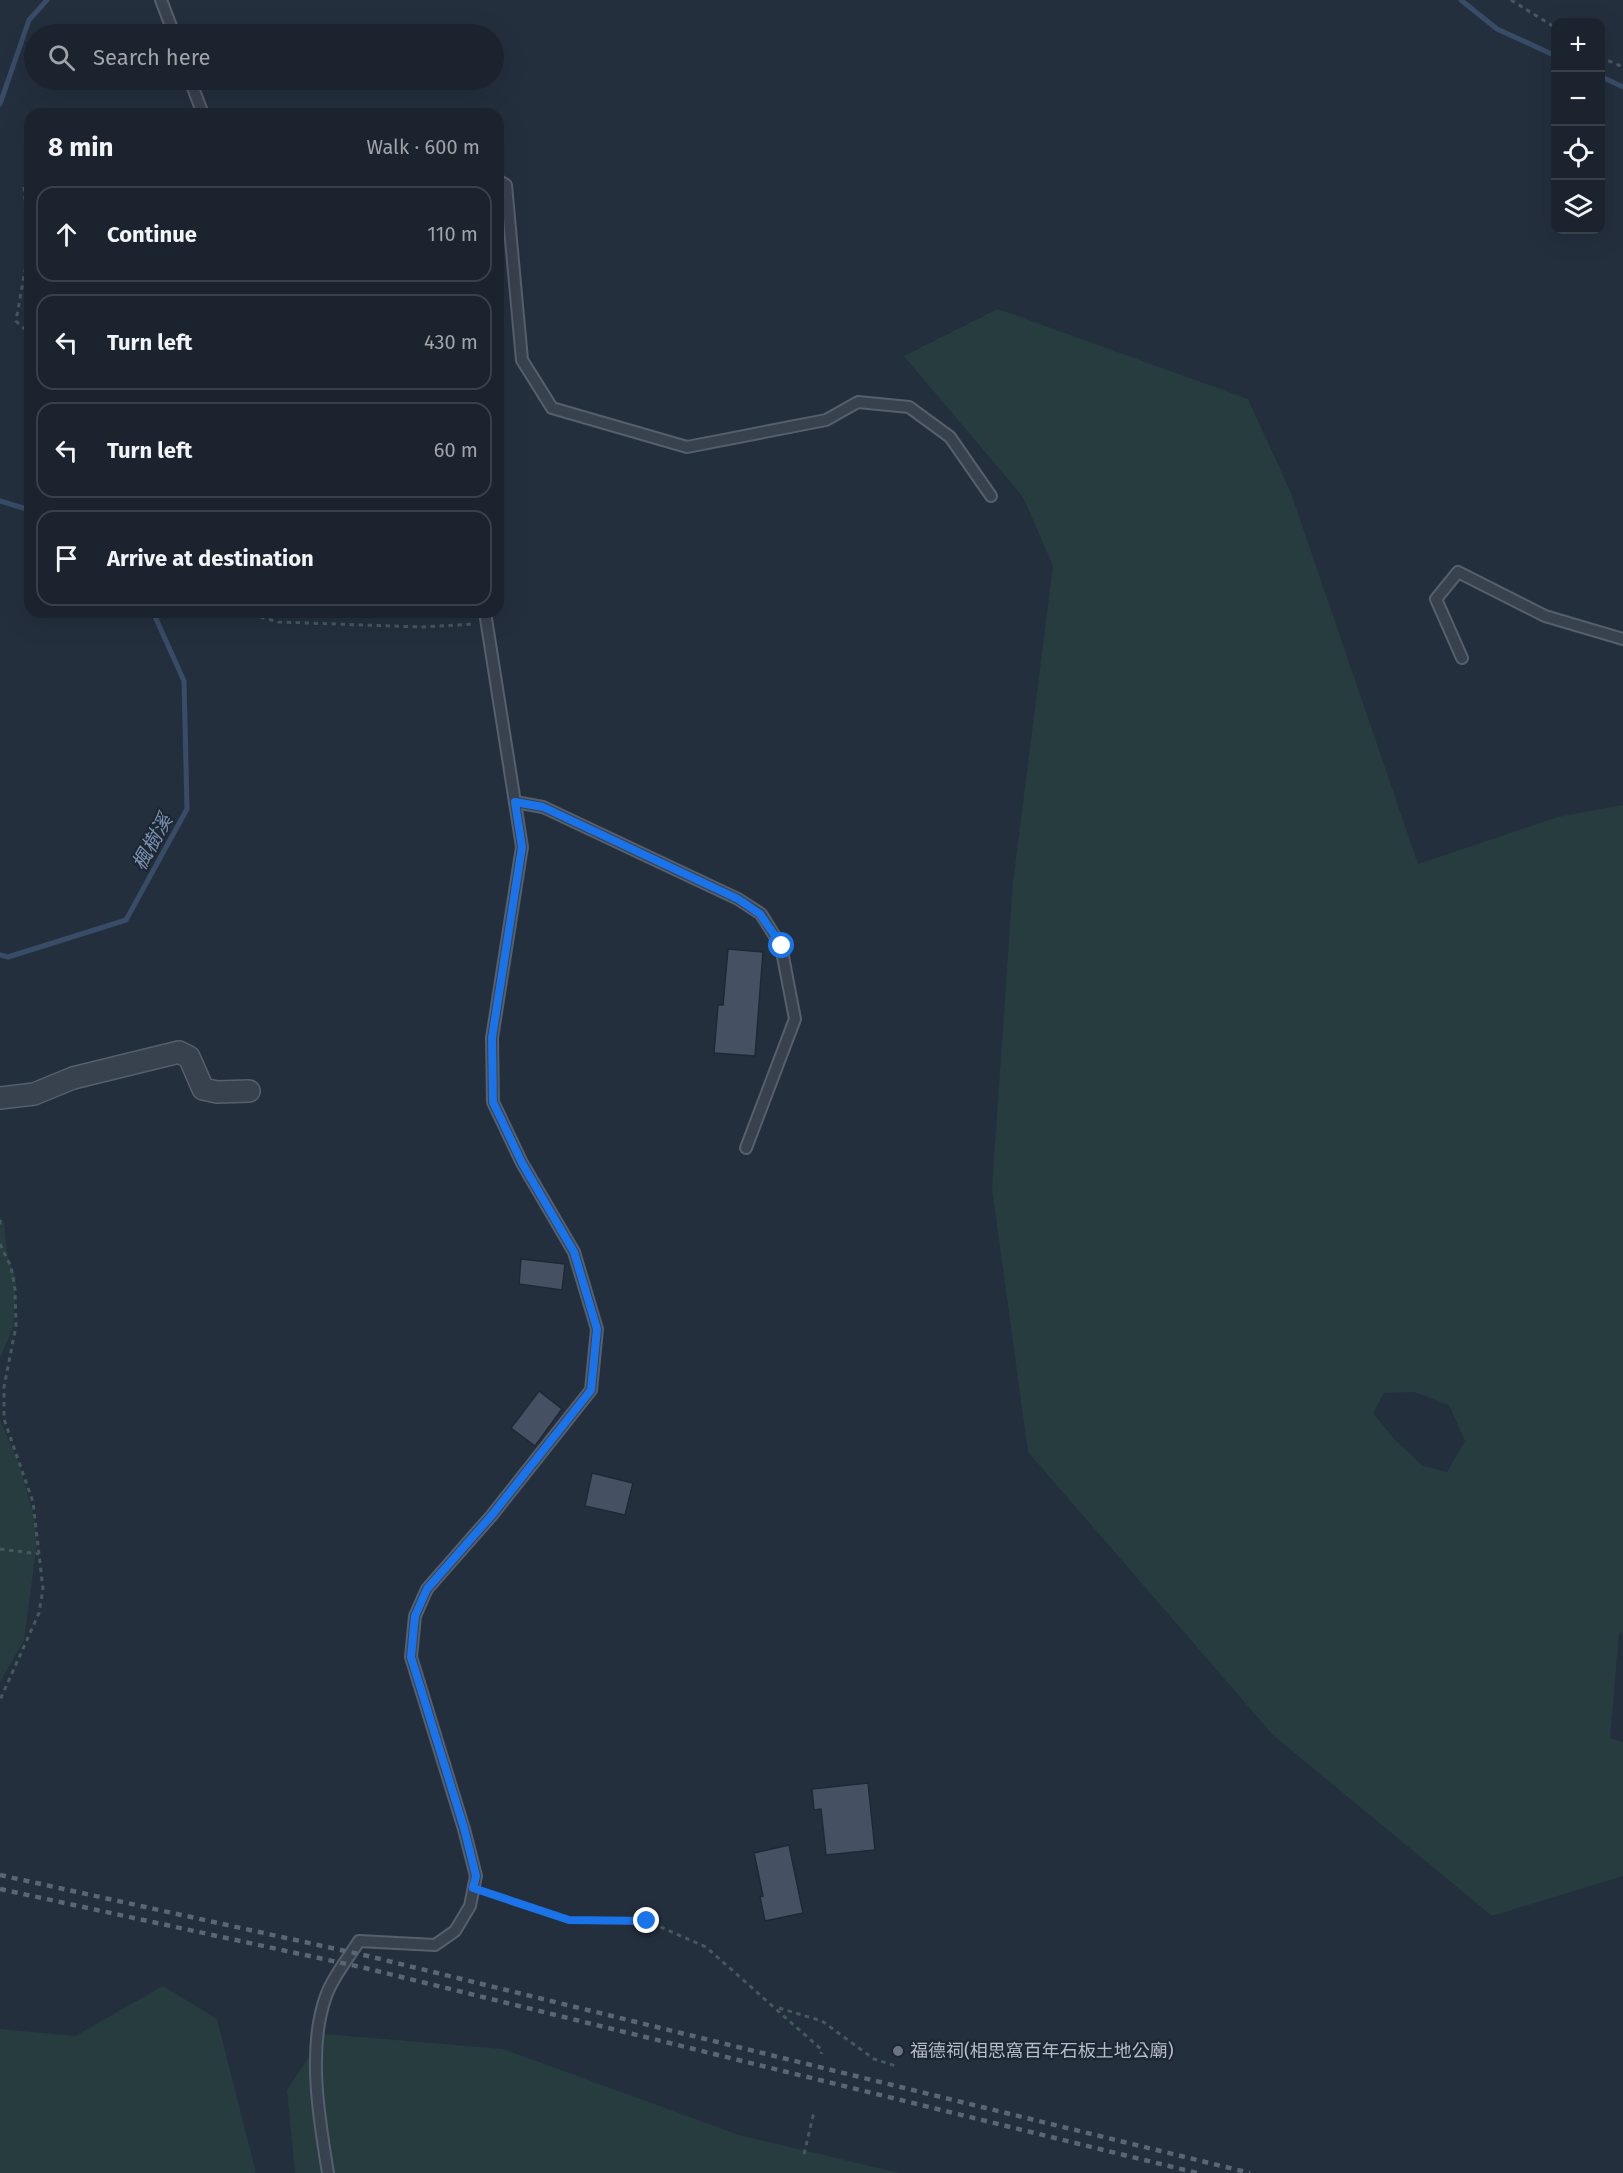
<!DOCTYPE html>
<meta charset="utf-8">
<style>
body{margin:0;font-family:"Fira Sans","Noto Sans TC",sans-serif;background:#242b36;color:#f1f3f6}
.controls{position:absolute;right:18px;top:18px;display:grid;overflow:hidden;border-radius:12px;box-shadow:0 6px 24px #0002}
.controls button{width:54px;height:54px;display:grid;place-items:center;padding:0;border:0;border-bottom:2px solid #39404a;background:#1b232e;color:#f1f3f6;font:30px sans-serif}
.stop{position:absolute;width:18px;height:18px;margin:-14px;border:4px solid #1a73e8;border-radius:50%;background:#fff}
.stop.end{background:#1a73e8;border-color:#fff;box-shadow:0 2px 6px #0008}
.list{margin:0;padding:0;list-style:none}
h2{display:flex;justify-content:space-between;align-items:center;height:78px;margin:0;padding:0 24px;font-size:26px}
h2 small{font-size:20px;font-weight:400;color:#a0a4aa}
.list li{display:grid;grid-template-columns:39px 1fr auto;gap:18px;align-items:center;box-sizing:border-box;height:96px;margin:0 12px 12px;padding:0 12px;border:2px solid #39404a;border-radius:18px}
.list b{display:block;font-size:22px;white-space:nowrap}
.list em{font-size:20px;font-style:normal;color:#a0a4aa}
.icon{flex:none;width:33px;height:33px;fill:none;stroke:currentColor;stroke-width:2;stroke-linecap:round;stroke-linejoin:round}
.map{position:relative;flex:none;width:1623px;height:2173px;overflow:hidden}
.search{position:absolute;background:#1b232e;box-shadow:0 6px 24px #0002;left:24px;top:24px;width:480px;height:66px;display:flex;align-items:center;gap:15px;box-sizing:border-box;padding:0 21px;border-radius:33px;color:#a0a4aa;font-size:22px}
.panel{position:absolute;background:#1b232e;box-shadow:0 6px 24px #0002;left:24px;top:108px;width:480px;height:510px;border-radius:18px}
.map>svg:first-child{display:block}
.green{fill:#263c3f;fill-rule:evenodd}
.lines{fill:none;stroke-linecap:round;stroke-linejoin:round}
.stream{stroke:#394c67;stroke-width:5}
.building{fill:#455162;stroke:#1f2835;stroke-width:1.5}
.lane-casing{stroke:#565f6c;stroke-width:14}
.street-casing{stroke:#565f6c;stroke-width:24}
.path{stroke:#44595c;stroke-width:3;stroke-dasharray:4.5 4.5;stroke-linecap:butt}
.lane{stroke:#38414e;stroke-width:10}
.street{stroke:#38414e;stroke-width:21}
.rail{stroke:#5a6575;stroke-width:4.5;stroke-dasharray:6 6;stroke-linecap:butt}
.route{stroke:#1a73e8;stroke-width:8}
.worship-dot{fill:#6b7280;stroke:#1d2633;stroke-width:2}
.labels{text-anchor:middle;stroke-width:4.5;stroke-linejoin:round;paint-order:stroke}
.poi-label{font-size:18px;fill:#b4bcc9;stroke:#1d2633;text-anchor:start}
.water-label{font-size:20px;font-style:italic;fill:#7c92b1;stroke:#1d2633}
</style>
<div class="map">
<svg width="1623" height="2173" viewBox="0 0 1623 2173">
<rect width="100%" height="100%" fill="#242f3e"/>
<g class="green">
<path d="M998,309L1248,399L1291,493L1418,864L1558,817L1623,805V1632L1619,1634L1610,1738L1623,1742V1876L1492,1916L1273,1735L1028,1452L992,1188L1013,882L1053,566L1023,497L904,356ZM1414,1392L1449,1405L1465,1441L1447,1472L1423,1466L1394,1439L1373,1413L1384,1393Z"/>
<polygon points="0,1217 4,1222 7,1254 16,1279 13,1328 0,1358"/>
<polygon points="0,1420 19,1464 34,1517 37,1543 24,1640 0,1682"/>
<polygon points="163,1986 217,2019 256,2173 0,2173 0,2029 75,2036"/>
<polygon points="324,2034 503,2049 739,2135 900,2173 295,2173 287,2090"/>
</g>
<g class="lines">
<g class="stream">
<polyline points="1461,0 1497,29 1556,56"/>
<polyline points="1600,76 1623,87"/>
<polyline points="0,104 29,20 47,0"/>
<polyline points="0,501 30,510"/>
<polyline points="0,955 8,957 126,920 187,809 184,681 153,612"/>
</g>
</g>
<g class="building">
<polygon points="728,949 763,952 755,1056 714,1053 718,1005 723,1005"/>
<polygon points="521,1259 565,1264 562,1290 519,1284"/>
<polygon points="539,1391 562,1409 535,1446 511,1428"/>
<polygon points="592,1473 633,1483 625,1515 585,1506"/>
<polygon points="868,1783 875,1850 826,1855 821,1809 814,1810 812,1789"/>
<polygon points="789,1845 803,1913 765,1921 760,1897 763,1896 754,1853"/>
</g>
<g class="lines">
<defs>
<g id="lane">
<polyline points="161,0 174,34"/>
<polyline points="190,80 203,114"/>
<polyline points="498,180 506,185 522,360 552,408 687,447 826,420 858,402 909,407 950,437 991,496"/>
<polyline points="1462,658 1436,599 1458,572 1545,616 1623,639"/>
<polyline points="515,802 543,807 738,899 761,914 781,946 795,1019 746,1148"/>
<path d="M328,2173C319,2119 307,2048 326,1996C332,1978 349,1957 359,1941L435,1945L455,1931L470,1906L476,1876L464,1829L411,1657L415,1616L427,1589L492,1515L591,1390L597,1329L574,1252L522,1163L493,1102L492,1038L522,847L485,612"/>
</g>
<polyline id="street" points="0,1098 34,1094 73,1078 179,1052 189,1057 203,1089 217,1092 249,1091"/>
</defs>
<use href="#lane" class="lane-casing"/>
<use href="#street" class="street-casing"/>
<g class="path">
<polyline points="1511,0 1556,28"/>
<polyline points="1600,57 1623,67"/>
<polyline points="24,187 29,248 16,321 30,334"/>
<polyline points="243,612 278,622 421,627 473,624"/>
<polyline points="0,1220 0,1228"/>
<polyline points="0,1244 11,1267 15,1289 16,1326 4,1387 4,1419 33,1502 43,1589 39,1613 0,1700"/>
<polyline points="0,1549 39,1554"/>
<polyline points="486,1893 569,1920 647,1921 706,1947 822,2050 821,2054"/>
<polyline points="779,2008 822,2021 874,2059 896,2066"/>
<polyline points="804,2154 814,2112"/>
</g>
<use href="#lane" class="lane"/>
<use href="#street" class="street"/>
<g class="rail">
<polyline points="0,1875 368,1956 1250,2173"/>
<polyline points="0,1889 365,1968 1197,2173"/>
</g>
</g>
<g class="lines">
<polyline class="route" points="647,1921 569,1920 473,1888 476,1876 464,1828 411,1657 415,1616 427,1589 492,1515 591,1390 597,1329 574,1252 522,1163 493,1102 492,1038 522,847 515,802 543,807 738,899 760,914 782,946"/>
</g>
<circle class="worship-dot" cx="898" cy="2051" r="6"/>
<g class="labels">
<g class="poi-label">
<text x="910" y="2057">福德祠(相思窩百年石板土地公廟)</text>
</g>
<g class="water-label">
<text transform="translate(152 842) rotate(-61)" y="7">楓樹溪</text>
</g>
</g>
</svg>
<div class="controls">
<button>+</button>
<button>−</button>
<button><svg class="icon" aria-label="locate" viewBox="0 0 24 24"><circle cx="12" cy="12" r="6"/><path d="M12 2v4M12 18v4M2 12h4M18 12h4"/></svg></button>
<button><svg class="icon" aria-label="layers" viewBox="0 0 24 24"><path d="M12 4l9 5-9 5-9-5zM3 14l9 5 9-5"/></svg></button>
</div>
<div class="stop" style="left:782px;top:946px"></div>
<div class="stop end" style="left:647px;top:1921px"></div>
<div class="search"><svg class="icon" aria-label="search" viewBox="0 0 24 24"><circle cx="10" cy="10" r="6"/><path d="M15 15l6 6"/></svg>Search here</div>
<section class="panel">
<h2>8 min<small>Walk · 600 m</small></h2>
<ul class="list">
<li><svg class="icon" aria-label="ahead" viewBox="0 0 24 24"><path d="M12 20V5M6 11l6-6 6 6"/></svg><div><b>Continue</b></div><em>110 m</em></li>
<li><svg class="icon" aria-label="left" viewBox="0 0 24 24"><path d="M17 20v-9H6M10 6l-5 5 5 5"/></svg><div><b>Turn left</b></div><em>430 m</em></li>
<li><svg class="icon" aria-label="left" viewBox="0 0 24 24"><path d="M17 20v-9H6M10 6l-5 5 5 5"/></svg><div><b>Turn left</b></div><em>60 m</em></li>
<li><svg class="icon" aria-label="arrive" viewBox="0 0 24 24"><path d="M6 21V4h12l-3 4 3 4H6"/></svg><div><b>Arrive at destination</b></div></li>
</ul>
</section>
</div>
